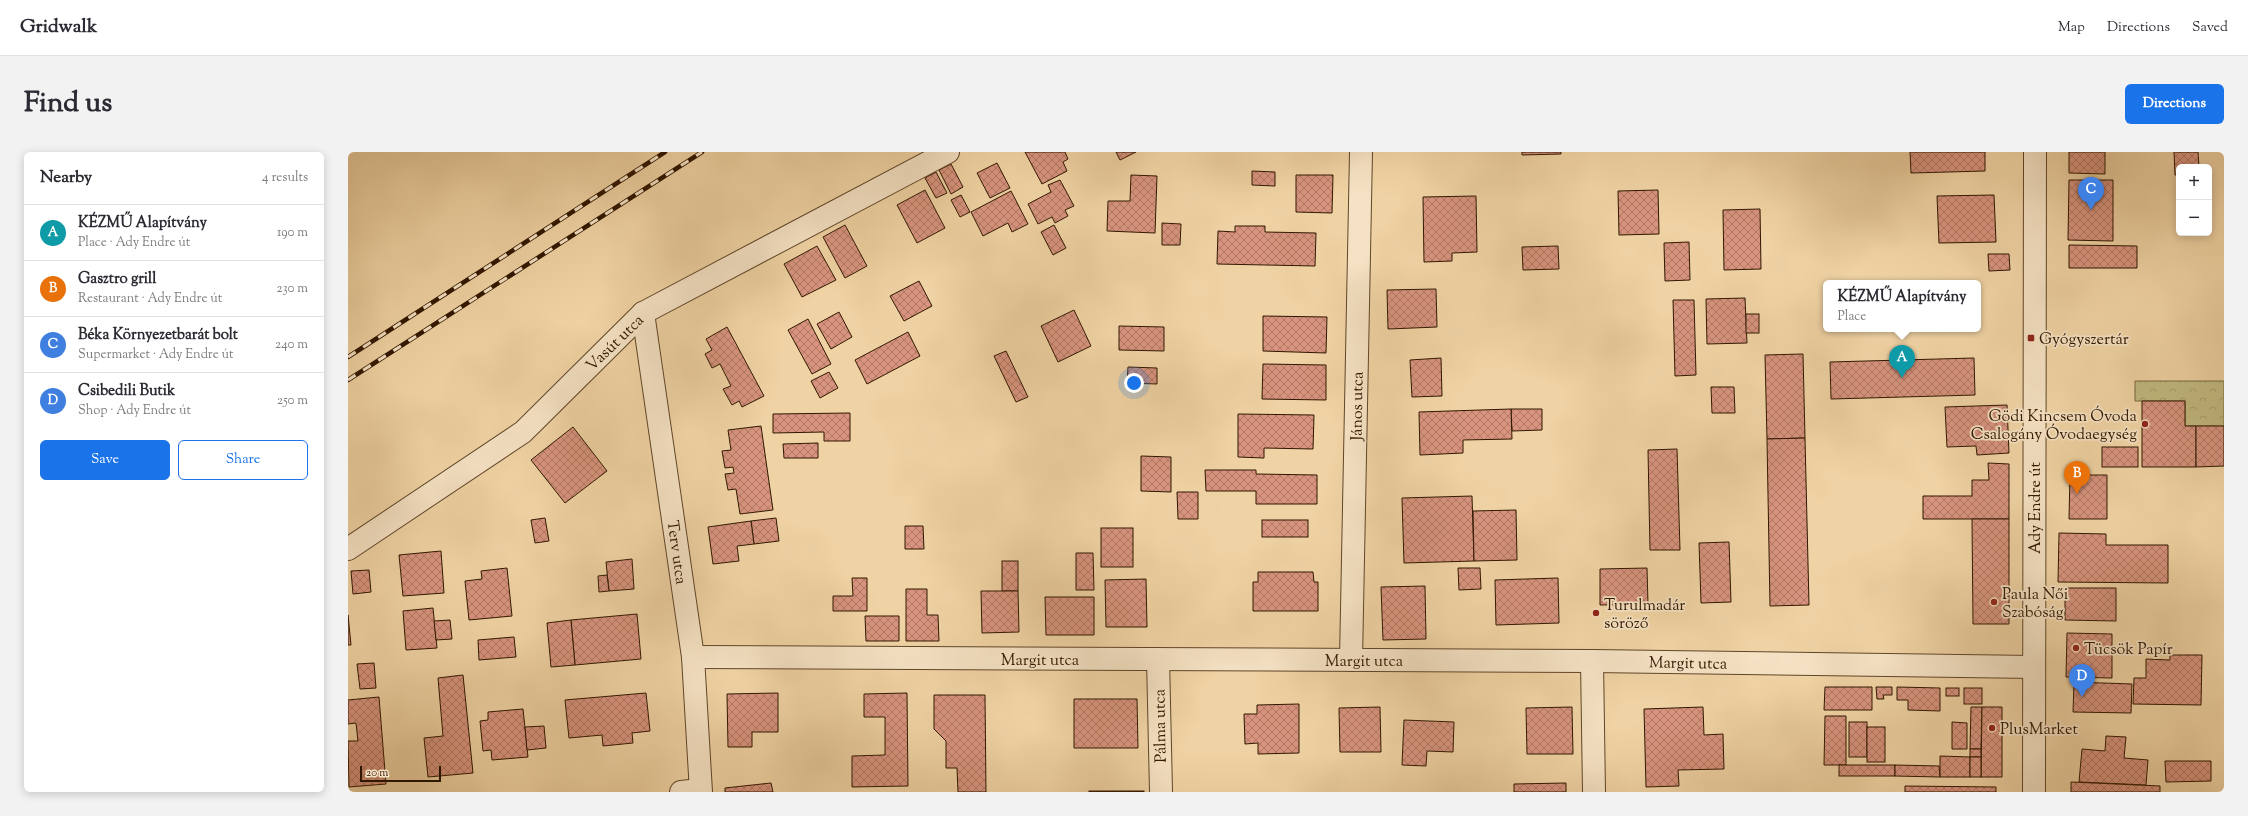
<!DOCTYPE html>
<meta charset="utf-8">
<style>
body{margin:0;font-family:"Sorts Mill Goudy",serif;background:#f2f2f3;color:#2b2b33}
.controls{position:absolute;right:12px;top:12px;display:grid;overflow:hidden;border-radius:6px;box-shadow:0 2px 10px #0003}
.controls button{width:36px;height:36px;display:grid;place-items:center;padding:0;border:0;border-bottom:1px solid #e1e1e2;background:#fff;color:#2b2b33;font:20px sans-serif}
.scale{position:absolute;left:12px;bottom:10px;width:81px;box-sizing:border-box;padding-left:4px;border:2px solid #301700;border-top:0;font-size:11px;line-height:14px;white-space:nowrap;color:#301700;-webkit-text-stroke:3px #f5e2c4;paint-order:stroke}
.you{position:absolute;left:786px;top:231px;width:14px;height:14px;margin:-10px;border:3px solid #fff;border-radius:50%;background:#1a73e8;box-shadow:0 0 0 6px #1a73e833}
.badge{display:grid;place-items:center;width:26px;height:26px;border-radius:50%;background:#1a73e8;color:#fff;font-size:13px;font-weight:700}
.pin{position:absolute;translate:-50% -33px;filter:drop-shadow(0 1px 2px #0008)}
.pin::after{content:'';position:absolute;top:21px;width:14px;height:12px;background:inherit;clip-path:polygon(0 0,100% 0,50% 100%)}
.popup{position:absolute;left:1475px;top:128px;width:158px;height:52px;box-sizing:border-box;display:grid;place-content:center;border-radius:6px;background:#fff;filter:drop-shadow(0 1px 3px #0005);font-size:13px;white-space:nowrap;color:#7c7c81}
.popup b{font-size:15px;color:#2b2b33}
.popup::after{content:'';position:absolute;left:50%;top:100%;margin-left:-8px;border:8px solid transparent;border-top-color:#fff}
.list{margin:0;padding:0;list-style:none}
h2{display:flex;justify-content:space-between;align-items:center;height:52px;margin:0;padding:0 16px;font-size:17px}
h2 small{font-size:13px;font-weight:400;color:#7c7c81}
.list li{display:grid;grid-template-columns:26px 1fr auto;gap:12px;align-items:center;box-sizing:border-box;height:56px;padding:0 16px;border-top:1px solid #e1e1e2}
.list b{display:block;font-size:15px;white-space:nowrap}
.list p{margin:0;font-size:13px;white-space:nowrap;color:#7c7c81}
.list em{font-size:13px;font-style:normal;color:#7c7c81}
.actions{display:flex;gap:8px;padding:12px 16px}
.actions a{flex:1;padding:9px 0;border:1px solid #1a73e8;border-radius:6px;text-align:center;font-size:14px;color:#1a73e8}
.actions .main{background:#1a73e8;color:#fff}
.map{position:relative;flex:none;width:1876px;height:640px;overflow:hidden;border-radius:6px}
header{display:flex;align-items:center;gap:24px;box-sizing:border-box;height:56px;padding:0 20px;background:#fff;border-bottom:1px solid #e1e1e2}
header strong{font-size:19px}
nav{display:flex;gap:22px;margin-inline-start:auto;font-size:14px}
.intro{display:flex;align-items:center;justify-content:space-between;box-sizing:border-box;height:96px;padding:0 24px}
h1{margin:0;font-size:28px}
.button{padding:10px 18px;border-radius:6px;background:#1a73e8;color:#fff;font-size:14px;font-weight:700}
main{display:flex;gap:24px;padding:0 24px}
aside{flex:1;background:#fff;border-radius:6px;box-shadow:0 2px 10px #0003}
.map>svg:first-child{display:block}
.forest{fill:url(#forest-crowns);stroke:#796840}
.building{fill:url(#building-cross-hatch);stroke:#301700}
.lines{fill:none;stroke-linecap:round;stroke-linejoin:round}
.minor-casing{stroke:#604629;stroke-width:24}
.minor{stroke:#f5e2c4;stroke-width:22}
.rail-casing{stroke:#301700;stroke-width:4.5}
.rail{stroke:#f5e2c4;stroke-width:3;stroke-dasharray:9;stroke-linecap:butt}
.poi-dot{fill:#8f2418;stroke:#f5e2c4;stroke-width:1.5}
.labels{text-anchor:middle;stroke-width:3.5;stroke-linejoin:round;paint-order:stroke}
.poi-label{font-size:16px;fill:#301700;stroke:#f5e2c4;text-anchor:start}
.street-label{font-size:16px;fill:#301700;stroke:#f5e2c4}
</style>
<header>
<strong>Gridwalk</strong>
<nav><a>Map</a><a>Directions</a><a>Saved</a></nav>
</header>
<div class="intro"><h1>Find us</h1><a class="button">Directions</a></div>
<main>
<aside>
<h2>Nearby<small>4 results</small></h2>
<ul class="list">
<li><span class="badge" style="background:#0f9aa8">A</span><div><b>KÉZMŰ Alapítvány</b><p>Place · Ady Endre út</p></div><em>190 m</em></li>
<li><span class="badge" style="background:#e8710a">B</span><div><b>Gasztro grill</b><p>Restaurant · Ady Endre út</p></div><em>230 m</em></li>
<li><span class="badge" style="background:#3f7fe0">C</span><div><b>Béka Környezetbarát bolt</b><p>Supermarket · Ady Endre út</p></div><em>240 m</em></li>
<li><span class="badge" style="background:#3f7fe0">D</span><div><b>Csibedili Butik</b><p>Shop · Ady Endre út</p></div><em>250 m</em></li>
</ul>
<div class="actions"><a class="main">Save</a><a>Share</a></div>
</aside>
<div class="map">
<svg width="1876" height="640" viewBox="0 0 1876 640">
<defs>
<pattern id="forest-crowns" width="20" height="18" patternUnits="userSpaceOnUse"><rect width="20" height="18" fill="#c2ba80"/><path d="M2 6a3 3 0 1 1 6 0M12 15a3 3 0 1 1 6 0" fill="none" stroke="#a79f6d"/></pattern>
<pattern id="building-cross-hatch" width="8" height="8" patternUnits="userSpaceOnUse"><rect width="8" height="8" fill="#d8947e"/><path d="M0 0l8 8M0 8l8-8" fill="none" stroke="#b07865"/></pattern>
</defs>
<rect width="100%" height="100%" fill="#f0d3a4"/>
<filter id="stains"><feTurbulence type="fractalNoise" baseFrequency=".005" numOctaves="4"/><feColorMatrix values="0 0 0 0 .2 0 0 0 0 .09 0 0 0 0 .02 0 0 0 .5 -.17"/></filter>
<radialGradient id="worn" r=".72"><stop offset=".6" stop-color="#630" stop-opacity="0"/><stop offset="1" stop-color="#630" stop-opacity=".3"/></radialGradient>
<polygon class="forest" points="1787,229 1876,229 1876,274 1837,274 1837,249 1787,249"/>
<g class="building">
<polygon points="677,0 717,0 720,7 715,10 719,19 694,32"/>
<polygon points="768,0 788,0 772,8"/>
<polygon points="1174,0 1213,0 1213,2 1174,3"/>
<polygon points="1562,0 1637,0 1637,19 1563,21"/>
<polygon points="1721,0 1757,0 1757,22 1721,21"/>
<polygon points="1826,0 1850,0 1851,15 1831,15 1831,23 1827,23"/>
<polygon points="649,11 662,36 642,46 629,21"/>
<polygon points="603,12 615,35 603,42 591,18"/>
<polygon points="904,19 927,20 927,34 904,33"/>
<polygon points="588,20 599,41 588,46 577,26"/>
<polygon points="783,23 809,24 807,81 759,79 760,49 782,49"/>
<polygon points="948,23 985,23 984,61 948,60"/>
<polygon points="712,28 726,54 717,58 720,64 707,71 704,65 690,72 680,52 703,40 700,33"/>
<polygon points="1721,28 1765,28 1765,89 1720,88"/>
<polygon points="577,38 597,76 569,91 549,53"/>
<polygon points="1310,38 1311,82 1271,83 1270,39"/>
<polygon points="663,39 680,72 664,80 660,71 635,84 623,60"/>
<polygon points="613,43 622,60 612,65 603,48"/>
<polygon points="1646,43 1648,90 1591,91 1589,44"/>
<polygon points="1128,44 1129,100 1104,101 1104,109 1076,110 1075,45"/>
<polygon points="1412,57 1413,117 1376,118 1375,58"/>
<polygon points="814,71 833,72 832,93 814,93"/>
<polygon points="497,73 519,114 497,126 475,85"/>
<polygon points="706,73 718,96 705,103 693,80"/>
<polygon points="887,74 917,74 917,80 968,81 967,114 869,112 870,79 887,80"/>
<polygon points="1341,90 1342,128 1317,129 1316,91"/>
<polygon points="1721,93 1789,94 1789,116 1721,116"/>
<polygon points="469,94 488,128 454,145 436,112"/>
<polygon points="1210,94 1211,117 1175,118 1174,95"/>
<polygon points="1640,102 1661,102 1662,118 1641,119"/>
<polygon points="571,129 584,154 556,169 542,144"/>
<polygon points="1088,137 1089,175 1040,177 1039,138"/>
<polygon points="1397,146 1399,191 1359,192 1358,147"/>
<polygon points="1325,148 1346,148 1348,223 1327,224"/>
<polygon points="726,158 743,194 710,210 693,174"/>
<polygon points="491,160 504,185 483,197 469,172"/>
<rect x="1398" y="162" width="13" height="19"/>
<polygon points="915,164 979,165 978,201 915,199"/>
<polygon points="460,167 483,212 464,222 440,178"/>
<polygon points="771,174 816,175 816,199 771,198"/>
<polygon points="379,175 416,244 394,255 391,249 384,253 375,237 383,234 372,212 364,216 357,202 364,198 358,187"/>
<polygon points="560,180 572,204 519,232 507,208"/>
<polygon points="658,199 680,245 668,250 646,204"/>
<polygon points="1455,202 1457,286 1419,287 1417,203"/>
<polygon points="1093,206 1094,244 1064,245 1062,208"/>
<polygon points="1626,206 1627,243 1483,247 1482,210"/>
<polygon points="915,212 978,213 978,248 914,247"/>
<polygon points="780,215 809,216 809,232 779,231"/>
<polygon points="481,220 490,236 472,246 463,229"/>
<polygon points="1363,235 1386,235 1387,261 1364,261"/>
<polygon points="1794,249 1837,249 1837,274 1848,274 1848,315 1794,315"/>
<polygon points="1659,253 1661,301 1629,303 1628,294 1599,295 1597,255"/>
<polygon points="1163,257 1194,257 1194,278 1164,279"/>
<polygon points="1163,257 1164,287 1115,288 1115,301 1072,303 1071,260"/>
<polygon points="502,261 502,289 476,289 476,280 425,281 425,262"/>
<polygon points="890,262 966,263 965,297 916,296 916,306 890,305"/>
<polygon points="413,274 425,358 392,362 388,337 380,338 377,322 386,321 385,315 377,316 374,299 383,298 380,278"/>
<polygon points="1848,274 1876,274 1876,314 1848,315"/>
<polygon points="225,275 259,319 217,351 183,308"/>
<polygon points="1457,286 1461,453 1422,454 1419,287"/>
<polygon points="470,291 470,306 436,306 435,292"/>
<rect x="1754" y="295" width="36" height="20"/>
<polygon points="1329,297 1332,398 1302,398 1300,298"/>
<polygon points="793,304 823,305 823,340 793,339"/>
<polygon points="1640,311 1661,312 1661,367 1575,367 1575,344 1624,344 1624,328 1641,328"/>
<polygon points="857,318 908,318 908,322 969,323 969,352 908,352 908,339 858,339"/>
<polygon points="1722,323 1759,323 1759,367 1721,367"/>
<polygon points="829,340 850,340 850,367 830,367"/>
<polygon points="1124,344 1126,409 1056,411 1054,346"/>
<polygon points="1168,358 1169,408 1126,409 1125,359"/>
<polygon points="197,366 201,389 187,391 183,368"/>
<polygon points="428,366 431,389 406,392 403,369"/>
<polygon points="1624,367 1661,367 1661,472 1625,472"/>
<rect x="914" y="368" width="46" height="17"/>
<polygon points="403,369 406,392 389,394 391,409 365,412 360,375"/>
<polygon points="557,374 575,374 576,397 557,397"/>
<rect x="753" y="376" width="32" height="39"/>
<polygon points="1711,381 1758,382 1758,393 1820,393 1820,431 1710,430"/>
<polygon points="1381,390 1383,450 1353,451 1351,391"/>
<polygon points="93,399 96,441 55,444 51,403"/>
<polygon points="728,401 745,401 746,438 728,438"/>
<polygon points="284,407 286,437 261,439 258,410"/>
<rect x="654" y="409" width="16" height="30"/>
<polygon points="159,416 164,464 121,468 117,429 134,427 133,419"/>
<polygon points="1110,416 1132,416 1133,437 1111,438"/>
<polygon points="1299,416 1300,452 1252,453 1252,417"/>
<polygon points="21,418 23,440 5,442 3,419"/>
<polygon points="910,420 965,420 966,430 970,430 970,459 905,459 905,430 910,430"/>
<polygon points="259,423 261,439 251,440 250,424"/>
<polygon points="504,426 519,426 519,459 485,459 485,444 505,444"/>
<polygon points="1210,426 1211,471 1148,473 1147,428"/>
<polygon points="798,427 799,475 758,475 757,428"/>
<polygon points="1077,434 1078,487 1035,488 1033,435"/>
<polygon points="1717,436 1768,436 1768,469 1717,468"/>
<polygon points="558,437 579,437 579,463 590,463 591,489 558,489"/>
<polygon points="633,439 670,439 671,480 634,481"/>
<polygon points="697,445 746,445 746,483 698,483"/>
<polygon points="85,456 89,496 58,498 55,459"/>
<polygon points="289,462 293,507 227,513 223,468"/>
<polygon points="0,463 3,493 0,493"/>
<polygon points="517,464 551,464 551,489 518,489"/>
<polygon points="102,468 104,487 88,488 86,469"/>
<polygon points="223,468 227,513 203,515 199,471"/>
<polygon points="1719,481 1764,482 1764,526 1718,525"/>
<polygon points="166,485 168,505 131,508 130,488"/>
<polygon points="1822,503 1854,503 1853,553 1785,552 1786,526 1798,526 1798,507 1822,508"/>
<polygon points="26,511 28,536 12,537 9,512"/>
<polygon points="115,523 125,621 80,625 76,586 95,584 90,526"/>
<polygon points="1726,530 1784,532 1783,561 1725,560"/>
<polygon points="1477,535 1524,535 1524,558 1476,558"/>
<polygon points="1528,535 1544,535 1544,543 1535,543 1536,547 1529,547"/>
<polygon points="1549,535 1592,536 1592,559 1560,558 1560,548 1549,548"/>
<rect x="1598" y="536" width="13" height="8"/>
<rect x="1616" y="536" width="18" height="16"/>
<polygon points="298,541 302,579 284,581 285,591 255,594 254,583 221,586 217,548"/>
<polygon points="430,541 430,580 404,580 404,595 380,595 379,542"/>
<polygon points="559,541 560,634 504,635 504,604 537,603 537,565 516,565 516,542"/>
<polygon points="586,543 637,543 638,640 610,640 609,616 598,616 598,589 586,577"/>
<polygon points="31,545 38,632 1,635 0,589 10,589 8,571 0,572 0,548"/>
<polygon points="726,547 789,547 790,596 726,596"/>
<polygon points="951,552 951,601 910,602 910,591 897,592 896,562 909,562 909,553"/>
<polygon points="1032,555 1033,600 992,600 991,556"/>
<polygon points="1224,555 1225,602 1179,602 1178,556"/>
<polygon points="1355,555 1356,583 1375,582 1376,617 1330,618 1331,634 1298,635 1296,557"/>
<polygon points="1623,555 1634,555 1633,597 1622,597"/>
<polygon points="1634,555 1654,555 1654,625 1633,625"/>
<polygon points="175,557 180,605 144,608 143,598 135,599 132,569 140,568 140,560"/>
<polygon points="1477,564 1498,564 1498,613 1476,613"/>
<polygon points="1056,568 1106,570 1105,600 1079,599 1078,614 1054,613"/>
<rect x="1501" y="570" width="18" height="35"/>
<polygon points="1604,570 1619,571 1619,597 1604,597"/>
<polygon points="196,574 198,596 179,598 177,575"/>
<rect x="1519" y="575" width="18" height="35"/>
<polygon points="1758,584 1778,585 1776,606 1800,608 1798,633 1731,630 1734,597 1757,599"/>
<rect x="1622" y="597" width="11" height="8"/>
<polygon points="1592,604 1622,605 1622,625 1592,625"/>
<rect x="1622" y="605" width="11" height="20"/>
<polygon points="1817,609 1863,609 1863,629 1818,630"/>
<rect x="1491" y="613" width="56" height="11"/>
<polygon points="1547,613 1591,614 1592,625 1547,624"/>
<polygon points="1723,630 1812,634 1812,640 1723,640"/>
<polygon points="423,631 425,640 377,640 377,636"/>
<polygon points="1218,631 1218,640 1166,640 1166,632"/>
<polygon points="1557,634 1648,635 1648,640 1557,640"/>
<rect x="741" y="639" width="55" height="1"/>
</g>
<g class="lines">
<defs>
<g id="minor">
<polyline points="295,161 345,505 353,640"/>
<polyline points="0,397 175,280 295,161 600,0"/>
<polyline points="345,505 1244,509 1686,515"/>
<polyline points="810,507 813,640"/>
<polyline points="1003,508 1013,0"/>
<polyline points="1244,509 1246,640"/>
<polyline points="333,640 352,638"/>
<polyline points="1686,640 1687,0"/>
</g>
</defs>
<use href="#minor" class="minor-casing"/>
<use href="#minor" class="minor"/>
<defs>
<g id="rail">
<polyline points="0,205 317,0"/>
<polyline points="0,228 354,0"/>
</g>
</defs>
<use href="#rail" class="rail-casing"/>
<use href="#rail" class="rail"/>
</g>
<g class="poi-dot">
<rect x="1679" y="182" width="8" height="8" rx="2"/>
<circle cx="1797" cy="272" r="4"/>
<circle cx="1646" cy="450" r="4"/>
<circle cx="1248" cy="461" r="4"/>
<circle cx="1728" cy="496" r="4"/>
<circle cx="1644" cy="576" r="4"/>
</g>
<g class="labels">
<g class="poi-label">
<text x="1691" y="192">Gyógyszertár</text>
<text x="1789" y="269" text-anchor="end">Gödi Kincsem Óvoda<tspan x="1789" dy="18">Csalogány Óvodaegység</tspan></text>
<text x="1654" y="447">Paula Női<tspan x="1654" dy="18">Szabóság</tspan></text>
<text x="1256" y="458">Turulmadár<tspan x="1256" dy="18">söröző</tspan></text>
<text x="1736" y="502">Tücsök Papír</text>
<text x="1652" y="582">PlusMarket</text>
</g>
<g class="street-label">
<text transform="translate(266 190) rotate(-44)" y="6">Vasút utca</text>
<text transform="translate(1008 254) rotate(-89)" y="6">János utca</text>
<text transform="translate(1686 356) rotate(-90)" y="6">Ady Endre út</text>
<text transform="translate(330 400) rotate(82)" y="6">Terv utca</text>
<text x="692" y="513">Margit utca</text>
<text x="1016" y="514">Margit utca</text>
<text transform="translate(1340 510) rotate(1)" y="6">Margit utca</text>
<text transform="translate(811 574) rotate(-91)" y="6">Pálma utca</text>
</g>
</g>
<rect width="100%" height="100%" filter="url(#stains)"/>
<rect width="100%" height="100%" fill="url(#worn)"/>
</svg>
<div class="controls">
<button>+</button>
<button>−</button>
</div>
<div class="scale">20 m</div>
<div class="you"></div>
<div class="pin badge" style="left:1554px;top:226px;background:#0f9aa8">A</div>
<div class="popup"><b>KÉZMŰ Alapítvány</b>Place</div>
<div class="pin badge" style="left:1729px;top:342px;background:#e8710a">B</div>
<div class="pin badge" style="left:1743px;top:58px;background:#3f7fe0">C</div>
<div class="pin badge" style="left:1734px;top:545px;background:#3f7fe0">D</div>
</div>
</main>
